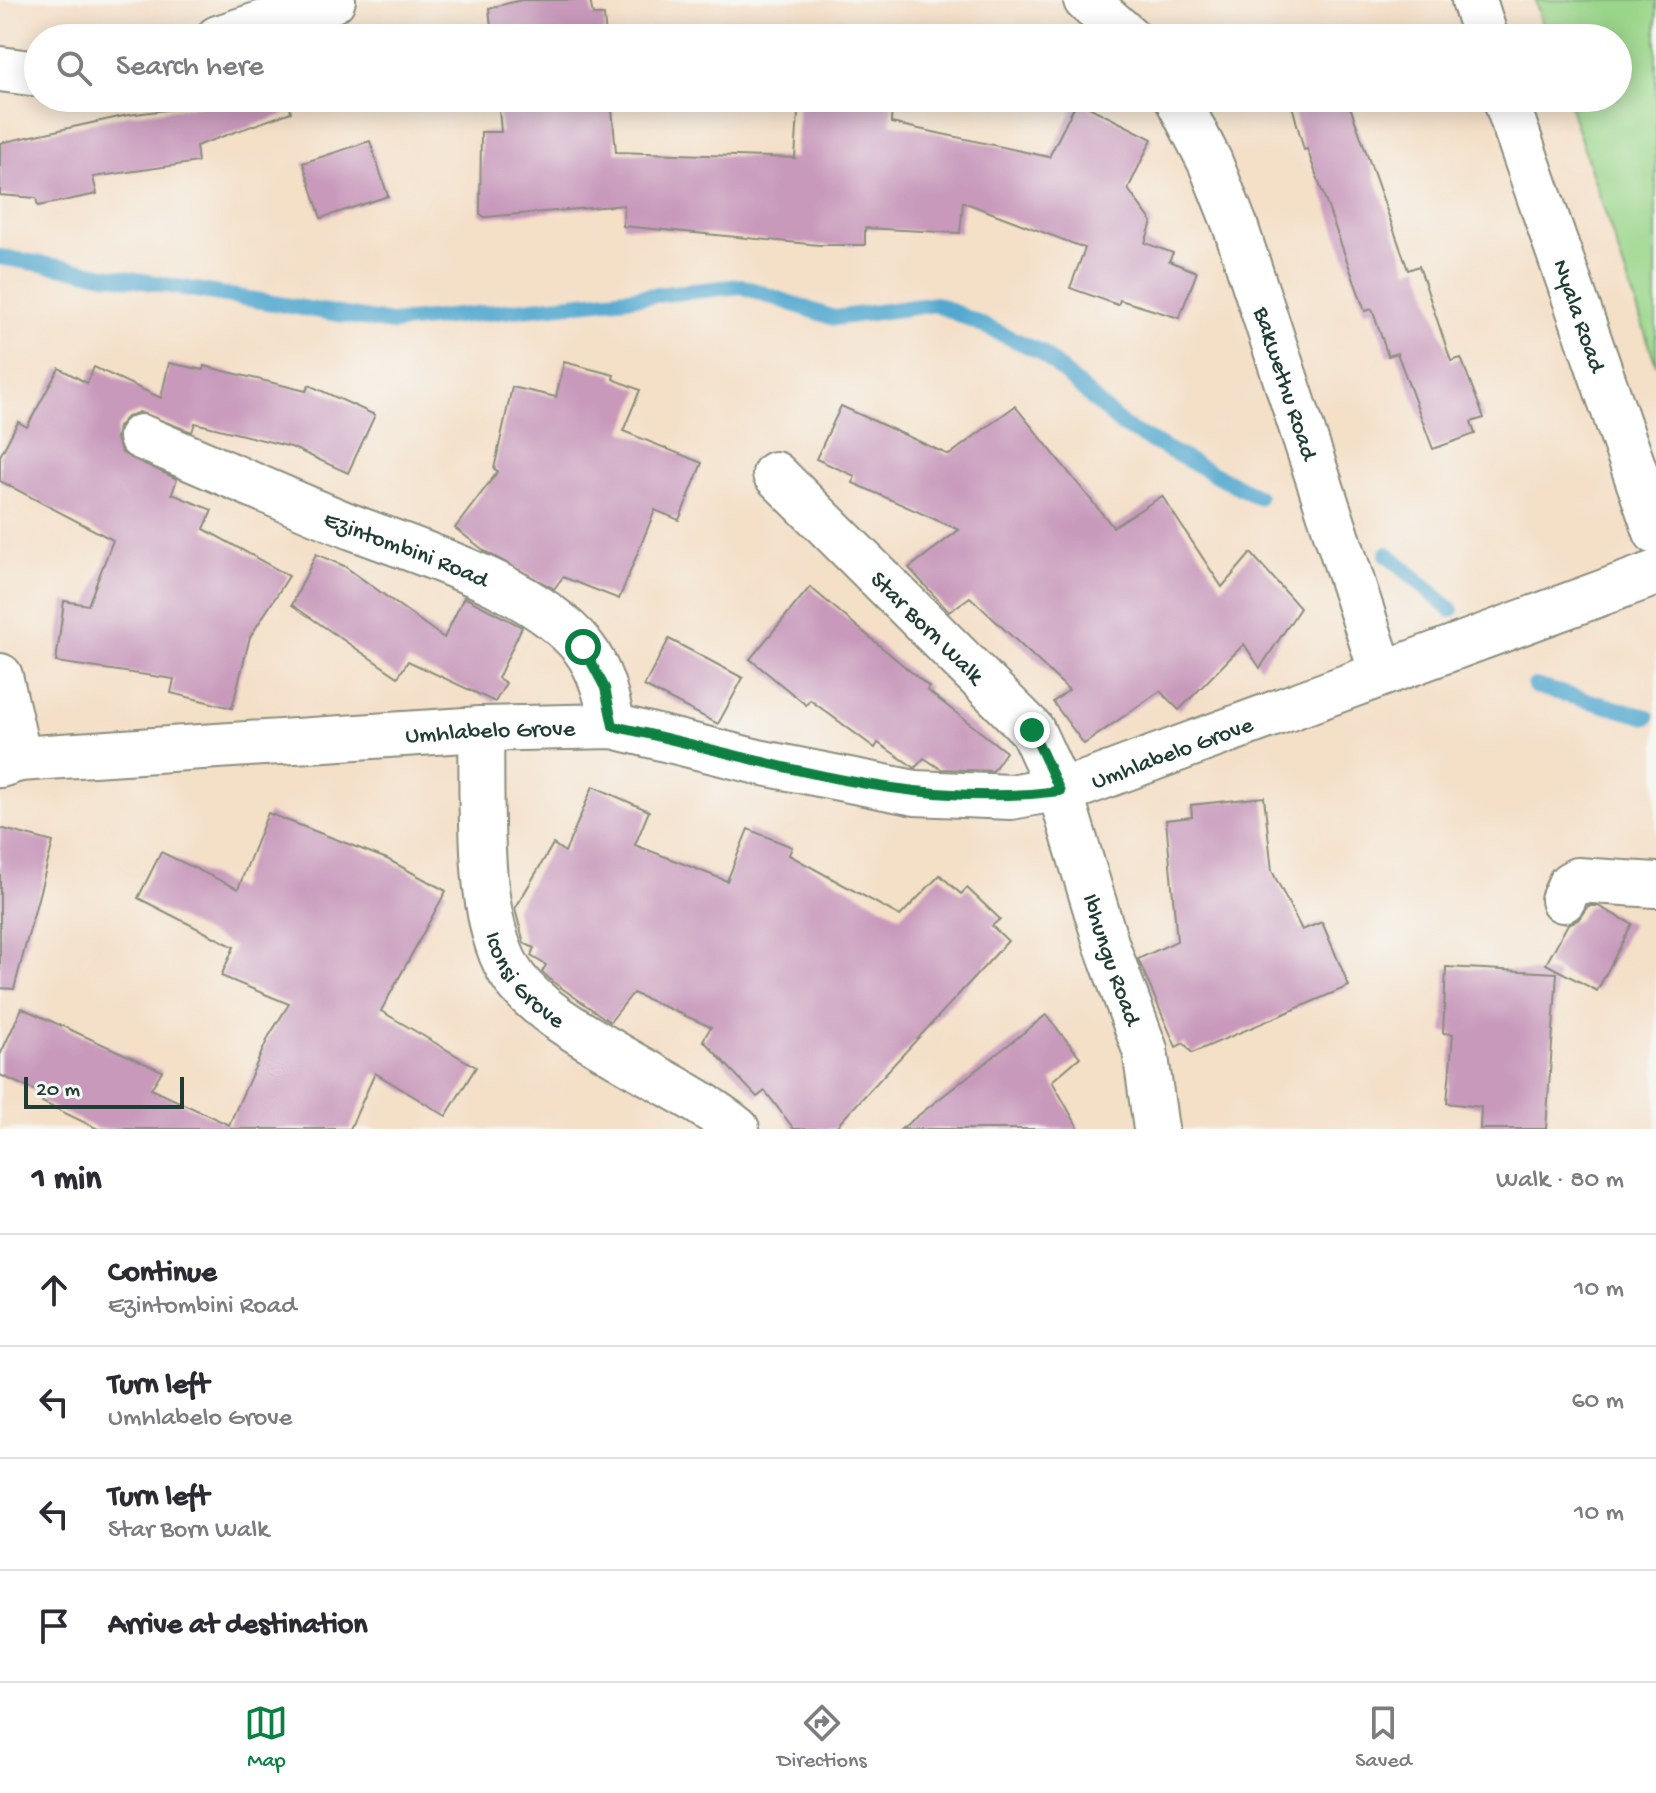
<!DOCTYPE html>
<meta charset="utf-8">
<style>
body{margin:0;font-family:"Gochi Hand",sans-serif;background:#f7f7f7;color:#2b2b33}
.scale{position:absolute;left:24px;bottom:20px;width:160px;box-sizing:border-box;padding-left:8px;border:4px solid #1f3d34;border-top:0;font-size:22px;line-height:28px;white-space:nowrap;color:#1f3d34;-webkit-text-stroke:6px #f6f6f2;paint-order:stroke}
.stop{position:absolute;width:24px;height:24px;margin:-18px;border:6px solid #0b8043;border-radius:50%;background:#fff}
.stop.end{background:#0b8043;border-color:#fff;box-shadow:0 2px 8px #0008}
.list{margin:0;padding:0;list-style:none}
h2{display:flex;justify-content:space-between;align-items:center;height:104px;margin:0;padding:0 32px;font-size:34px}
h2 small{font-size:26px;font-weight:400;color:#7c7c81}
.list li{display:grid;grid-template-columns:52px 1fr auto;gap:24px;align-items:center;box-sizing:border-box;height:112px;padding:0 32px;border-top:2px solid #e1e1e2}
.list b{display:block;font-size:30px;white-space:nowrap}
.list p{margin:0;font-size:26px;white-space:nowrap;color:#7c7c81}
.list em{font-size:26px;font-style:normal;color:#7c7c81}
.icon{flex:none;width:44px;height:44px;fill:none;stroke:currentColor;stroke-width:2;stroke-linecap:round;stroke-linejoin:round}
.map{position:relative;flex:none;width:1656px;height:1129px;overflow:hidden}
.search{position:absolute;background:#fff;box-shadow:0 4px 20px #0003;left:24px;right:24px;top:24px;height:88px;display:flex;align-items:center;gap:20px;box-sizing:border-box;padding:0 28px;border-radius:44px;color:#7c7c81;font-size:30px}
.sheet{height:552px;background:#fff}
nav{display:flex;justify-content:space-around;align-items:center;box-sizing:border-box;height:112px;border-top:2px solid #e1e1e2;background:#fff;font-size:22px;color:#7c7c81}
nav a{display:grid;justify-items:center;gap:4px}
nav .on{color:#0b8043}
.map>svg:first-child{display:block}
.green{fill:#9ad589;stroke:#5c895e;stroke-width:2}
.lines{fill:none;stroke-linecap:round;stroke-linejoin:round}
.stream{stroke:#53a8cf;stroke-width:16}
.building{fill:#c899bb}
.minor-casing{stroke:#8a8e7e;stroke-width:48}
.minor{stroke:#fff;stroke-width:44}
.route{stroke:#0b8043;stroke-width:10}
.labels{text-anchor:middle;stroke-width:6;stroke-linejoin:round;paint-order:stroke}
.street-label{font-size:24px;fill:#1f3d34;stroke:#f6f6f2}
</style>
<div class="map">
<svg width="1656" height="1129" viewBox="0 0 1656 1129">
<rect width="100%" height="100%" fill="#f6f6f2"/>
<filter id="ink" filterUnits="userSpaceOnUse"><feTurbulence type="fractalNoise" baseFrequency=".0125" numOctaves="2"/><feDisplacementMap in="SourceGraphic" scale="16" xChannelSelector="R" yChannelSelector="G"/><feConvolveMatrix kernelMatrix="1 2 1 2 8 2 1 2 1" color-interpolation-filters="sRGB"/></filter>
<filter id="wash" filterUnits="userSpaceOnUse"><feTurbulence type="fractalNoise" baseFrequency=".006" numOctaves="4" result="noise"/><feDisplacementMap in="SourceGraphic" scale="32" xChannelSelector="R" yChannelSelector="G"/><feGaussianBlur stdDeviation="1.8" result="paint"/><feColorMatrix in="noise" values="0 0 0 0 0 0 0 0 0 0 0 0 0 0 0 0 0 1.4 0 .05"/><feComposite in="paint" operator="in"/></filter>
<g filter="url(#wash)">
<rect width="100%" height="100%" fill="#f4dfc7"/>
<polygon class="green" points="1535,0 1656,0 1656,365 1567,98 1618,98 1618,38 1547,38"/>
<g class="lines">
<g class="stream">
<polyline points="0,257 392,323 741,286 834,318 936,304 1041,352 1123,426 1258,497"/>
<polyline points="1387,554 1451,610"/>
<polyline points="1535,686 1647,717"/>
</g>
</g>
<g id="blocks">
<g class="building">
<polygon points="521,0 590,0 593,15 604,15 606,38 492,38 489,8"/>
<polygon points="257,98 288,98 291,112 196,146 198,162 93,177 97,194 38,206 36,198 0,195 0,143 128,115"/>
<polygon points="498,98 611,98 616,152 795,158 799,98 892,103 891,123 1049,157 1077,101 1152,139 1128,189 1152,222 1145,243 1173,253 1169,261 1197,272 1179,318 1120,300 1118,305 1070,288 1085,248 963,202 960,233 865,228 865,245 819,245 623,226 624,205 485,217 480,214 481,132 501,132"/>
<polygon points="1290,98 1347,98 1408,270 1419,266 1451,361 1461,358 1484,418 1471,422 1475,434 1433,449 1397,353 1388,356 1372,309 1365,311 1307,149 1304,150"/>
<polygon points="370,141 388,196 321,218 303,163"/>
<polygon points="564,362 614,375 613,379 640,390 623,431 702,463 679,520 655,510 619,599 563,577 554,589 486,552 455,528 498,471 494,469 512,387 556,397"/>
<polygon points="169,363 203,370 204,366 306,391 309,385 375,415 348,473 291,447 195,423 192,432 139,412 127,417 118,427 116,439 122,453 177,479 172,494 212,510 204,529 289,576 250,637 232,708 171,693 174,679 56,662 64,601 88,605 113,540 0,481 0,456 18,422 27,427 59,368 87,383 94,367 161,398"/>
<polygon points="841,406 949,455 1015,406 1113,527 1162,496 1222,587 1251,553 1300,608 1260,668 1244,644 1179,710 1160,691 1084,744 1053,702 1069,690 970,597 949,612 909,568 959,530 853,483 855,476 816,459"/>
<polygon points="316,554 344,566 444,638 464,597 522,627 498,678 506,683 495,702 408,661 398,677 292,605"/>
<polygon points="810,587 929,687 927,690 1006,752 993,771 941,769 924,758 915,768 878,743 875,748 810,700 806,705 750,659"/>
<polygon points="669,639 743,678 718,724 644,686"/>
<polygon points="593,786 649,811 635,845 727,881 748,829 792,847 789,855 900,916 940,875 961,894 967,888 1000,919 992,926 1008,941 834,1129 794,1129 765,1091 757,1097 703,1040 711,1027 633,993 610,1022 553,982 542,972 546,965 531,956 534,948 524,943 515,909 553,844 565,852"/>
<polygon points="1264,797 1272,871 1302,930 1322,922 1349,986 1192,1053 1184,1043 1176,1047 1138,959 1177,941 1166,820 1192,817 1191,805"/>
<polygon points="268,813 387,859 446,891 381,1011 476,1067 446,1116 375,1073 350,1129 98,1129 42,1102 45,1095 0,1075 0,1055 22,1008 162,1071 151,1089 229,1125 269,1036 289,1004 221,976 234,947 138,898 161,852 238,889"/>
<polygon points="0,828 53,842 14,989 0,988"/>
<polygon points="1588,906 1598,906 1632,924 1597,991 1546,964 1568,924 1578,920"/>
<polygon points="1446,967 1557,973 1546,1129 1480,1129 1481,1107 1447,1103 1453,1034 1443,1033"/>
<polygon points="1046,1015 1080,1057 1052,1081 1079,1129 901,1129"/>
</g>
</g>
</g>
<g filter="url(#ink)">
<use href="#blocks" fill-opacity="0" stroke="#8a8e7e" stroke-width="2"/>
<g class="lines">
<defs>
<g id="minor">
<polyline points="1086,0 1129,38"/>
<polyline points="1474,0 1486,38"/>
<polyline points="218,38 333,0"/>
<polyline points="0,69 38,74"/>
<path id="s1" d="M1177,98L1210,162L1235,225L1382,673"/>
<path id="s2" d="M1505,98L1656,532"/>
<path id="s3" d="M141,437C208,465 274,495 342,523C415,552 532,584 583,647C601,670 607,698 613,726"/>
<path id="s4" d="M775,474L1032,730L1060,791L1107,946L1145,1050L1156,1129"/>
<polyline points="0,676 19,759"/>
<path id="s5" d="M481,729C483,797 474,925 515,979C540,1011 578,1032 612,1052C653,1077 700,1099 737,1129"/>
<path id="s6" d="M0,765L19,759L62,756L481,729L613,726L758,762L915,793L1011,797L1083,784L1656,573"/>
<polyline points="1563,900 1570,884 1577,880 1656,885"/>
</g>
</defs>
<use href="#minor" class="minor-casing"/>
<use href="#minor" class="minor"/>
</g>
</g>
<g class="lines" filter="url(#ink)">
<path class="route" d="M583,647L605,688L613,726C762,758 905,811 1060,791L1032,730"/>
</g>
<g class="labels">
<g class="street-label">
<text dy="8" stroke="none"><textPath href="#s2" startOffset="230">Nyala Road</textPath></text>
<text dy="8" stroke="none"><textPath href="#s1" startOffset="306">Bakwethu Road</textPath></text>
<text dy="8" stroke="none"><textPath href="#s3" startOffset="288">Ezintombini Road</textPath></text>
<text dy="8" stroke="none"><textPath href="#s4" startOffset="216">Star Born Walk</textPath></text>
<text dy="8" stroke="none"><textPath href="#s6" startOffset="492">Umhlabelo Grove</textPath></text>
<text dy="8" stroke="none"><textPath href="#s6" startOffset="1188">Umhlabelo Grove</textPath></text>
<text dy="8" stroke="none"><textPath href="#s4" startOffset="606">Ibhungu Road</textPath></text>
<text dy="8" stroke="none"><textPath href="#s5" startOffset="262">Iconsi Grove</textPath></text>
</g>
</g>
</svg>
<div class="scale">20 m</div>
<div class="stop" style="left:583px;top:647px"></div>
<div class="stop end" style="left:1032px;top:730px"></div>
<div class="search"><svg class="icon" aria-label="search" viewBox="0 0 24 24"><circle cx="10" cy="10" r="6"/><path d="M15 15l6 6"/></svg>Search here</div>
</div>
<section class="sheet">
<h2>1 min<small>Walk · 80 m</small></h2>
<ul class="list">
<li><svg class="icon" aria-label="ahead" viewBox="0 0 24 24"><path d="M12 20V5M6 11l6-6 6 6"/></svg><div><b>Continue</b><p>Ezintombini Road</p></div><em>10 m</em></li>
<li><svg class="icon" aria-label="left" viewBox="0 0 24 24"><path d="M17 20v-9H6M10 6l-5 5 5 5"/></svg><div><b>Turn left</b><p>Umhlabelo Grove</p></div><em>60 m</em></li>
<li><svg class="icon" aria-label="left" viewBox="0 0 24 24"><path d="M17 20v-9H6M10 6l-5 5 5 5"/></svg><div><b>Turn left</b><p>Star Born Walk</p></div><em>10 m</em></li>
<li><svg class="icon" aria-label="arrive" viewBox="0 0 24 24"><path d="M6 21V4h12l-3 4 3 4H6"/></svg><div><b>Arrive at destination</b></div></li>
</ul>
</section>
<nav>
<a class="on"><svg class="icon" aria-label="map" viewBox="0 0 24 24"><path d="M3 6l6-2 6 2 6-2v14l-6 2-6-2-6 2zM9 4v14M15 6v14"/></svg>Map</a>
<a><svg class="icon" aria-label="directions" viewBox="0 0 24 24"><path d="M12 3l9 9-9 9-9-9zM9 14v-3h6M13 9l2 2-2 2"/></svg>Directions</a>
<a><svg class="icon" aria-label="saved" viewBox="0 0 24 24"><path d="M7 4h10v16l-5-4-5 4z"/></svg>Saved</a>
</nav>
